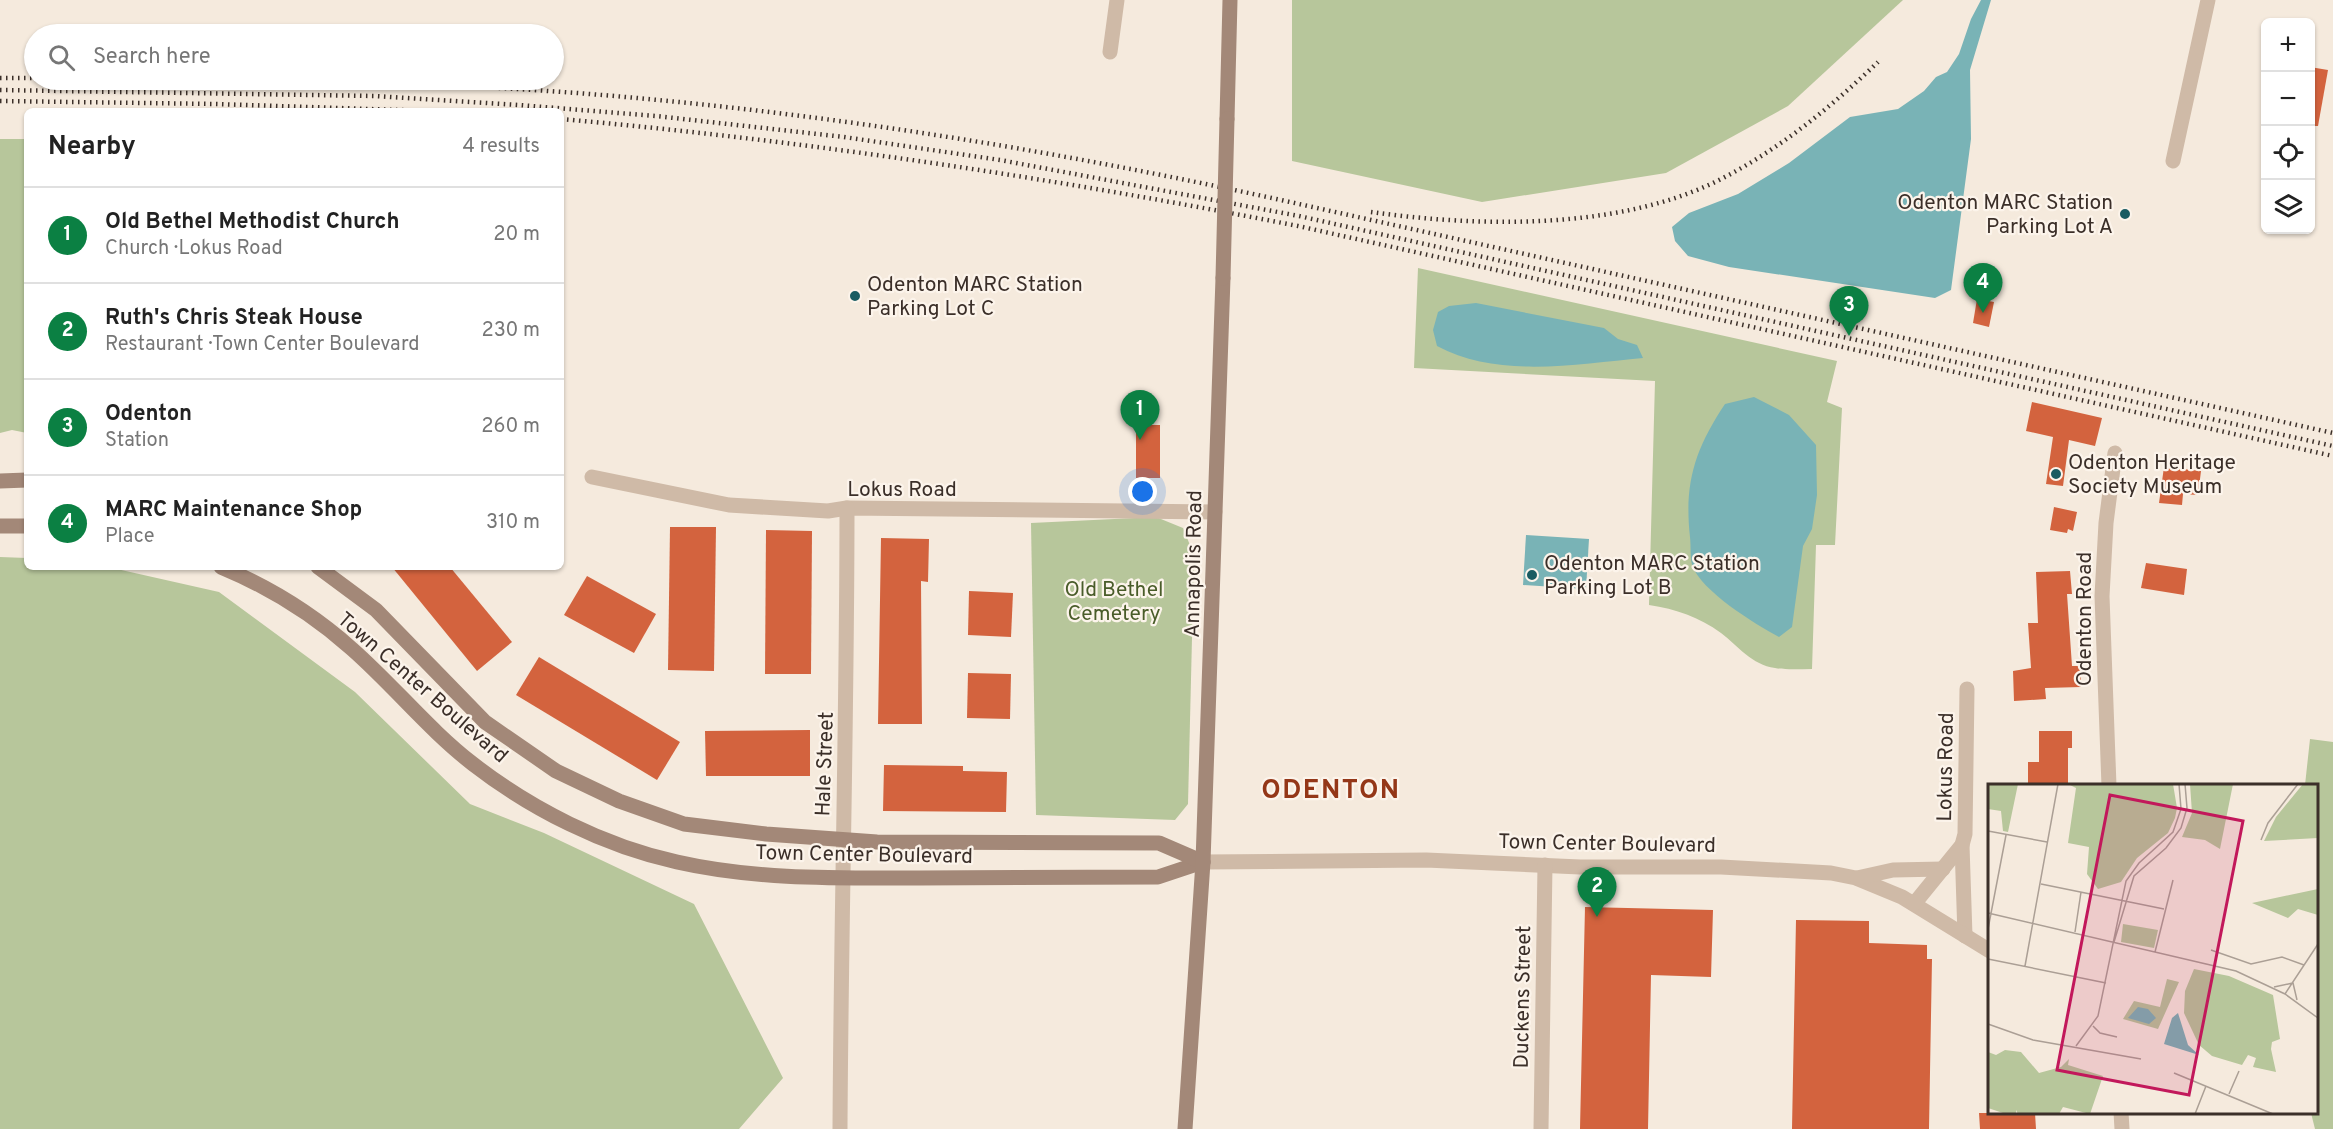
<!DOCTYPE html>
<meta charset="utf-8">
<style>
body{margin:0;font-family:Overpass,sans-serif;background:#f2f2f2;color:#222}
.controls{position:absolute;right:18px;top:18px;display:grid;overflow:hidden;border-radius:9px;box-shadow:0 2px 4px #0004}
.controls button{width:54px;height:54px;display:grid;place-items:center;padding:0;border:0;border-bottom:2px solid #e0e0e0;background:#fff;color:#222;font:30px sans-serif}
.you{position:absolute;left:1143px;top:492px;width:21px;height:21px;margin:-15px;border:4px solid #fff;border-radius:50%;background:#1a73e8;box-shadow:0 0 0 9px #1a73e833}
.badge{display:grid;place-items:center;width:39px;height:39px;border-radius:50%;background:#0b8043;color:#fff;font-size:20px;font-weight:700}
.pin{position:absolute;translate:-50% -50px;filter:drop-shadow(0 2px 3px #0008)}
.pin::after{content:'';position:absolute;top:32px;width:21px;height:18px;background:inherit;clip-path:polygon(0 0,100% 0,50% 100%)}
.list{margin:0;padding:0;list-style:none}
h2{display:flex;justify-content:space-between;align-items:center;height:78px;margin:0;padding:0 24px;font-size:26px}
h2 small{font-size:20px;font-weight:400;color:#767676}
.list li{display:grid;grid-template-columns:39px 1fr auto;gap:18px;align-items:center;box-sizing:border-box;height:96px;padding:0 24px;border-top:2px solid #e0e0e0}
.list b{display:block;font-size:22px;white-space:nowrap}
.list p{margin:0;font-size:20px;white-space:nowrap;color:#767676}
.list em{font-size:20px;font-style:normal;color:#767676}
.icon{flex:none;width:33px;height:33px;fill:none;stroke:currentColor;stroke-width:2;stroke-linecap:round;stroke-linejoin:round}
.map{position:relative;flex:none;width:2333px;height:1129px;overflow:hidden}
.search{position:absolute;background:#fff;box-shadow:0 2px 4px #0004;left:24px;top:24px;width:540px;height:66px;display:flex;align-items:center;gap:15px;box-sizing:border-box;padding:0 21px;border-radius:33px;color:#767676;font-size:22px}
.panel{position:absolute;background:#fff;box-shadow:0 2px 4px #0004;left:24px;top:108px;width:540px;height:462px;border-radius:9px}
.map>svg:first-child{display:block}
.green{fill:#b7c69b}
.water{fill:#79b3b6}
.building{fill:#d3633e}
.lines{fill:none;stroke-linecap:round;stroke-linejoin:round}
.street{stroke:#cfbaa7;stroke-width:15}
.secondary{stroke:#a38878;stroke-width:15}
.rail{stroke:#3b2f29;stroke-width:4.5;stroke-dasharray:1.5 4.5;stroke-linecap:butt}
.secondary-bridge{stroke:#a38878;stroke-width:15}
.poi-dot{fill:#195c62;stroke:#fcf4eb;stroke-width:2}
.labels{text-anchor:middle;stroke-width:4.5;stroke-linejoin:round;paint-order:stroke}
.poi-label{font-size:21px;fill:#3b2f29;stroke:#fcf4eb;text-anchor:start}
.street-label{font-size:21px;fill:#3b2f29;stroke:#fcf4eb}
.park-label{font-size:21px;fill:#495c29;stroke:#fcf4eb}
.district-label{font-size:27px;font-weight:bold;letter-spacing:1.5px;fill:#943718;stroke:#fcf4eb}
.inset-road{fill:none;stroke:#ab9f95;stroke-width:1.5}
.view{fill:#c2185b;fill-opacity:0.15;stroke:#c2185b;stroke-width:3}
.inset-edge{fill:none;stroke:#3b2f29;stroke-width:3}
</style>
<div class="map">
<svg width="2333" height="1129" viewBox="0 0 2333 1129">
<rect width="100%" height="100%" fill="#f5eadd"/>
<g class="green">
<polygon points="1292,0 1903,0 1788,106 1666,173 1482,202 1292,161"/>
<polygon points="0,139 27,139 27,433 12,430 0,433"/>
<path d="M1418,268L1837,361L1827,402L1842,408L1835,545H1816L1812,669C1800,669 1786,670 1775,668C1752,665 1738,646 1721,633C1699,617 1676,609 1649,605L1655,381L1414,368Z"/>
<polygon points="1156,517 1183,528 1194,555 1188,804 1175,820 1036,815 1031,523"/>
<polygon points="0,557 27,558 27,567 108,567 219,592 355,692 470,804 544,833 694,904 783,1078 739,1129 0,1129"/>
<polygon points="2310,739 2333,742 2333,1129 2315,1129 2311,1113 2316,1112 2316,786 2305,785"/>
</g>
<g class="water">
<polygon points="1981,0 1991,0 1970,70 1971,139 1951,290 1935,298 1729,267 1688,256 1675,241 1672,227 1689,213 1738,194 1789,163 1850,117 1898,109 1924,91 1936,77 1947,72 1959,54 1971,19"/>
<path d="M1476,303L1604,328L1618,339L1637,345L1643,358C1577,364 1498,379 1437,346L1433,330L1438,312L1449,306Z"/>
<path d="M1754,397L1789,415L1816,445L1817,495L1812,529L1803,546L1792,627L1779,637C1755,624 1701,591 1692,565C1690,556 1691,546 1690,537C1684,483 1695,449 1725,404Z"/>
<polygon points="1526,535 1589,539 1586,589 1523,585"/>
</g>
<g class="building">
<polygon points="2310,67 2328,70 2318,126 2310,126"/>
<polygon points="1977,299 1994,302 1989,327 1973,323"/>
<polygon points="2032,402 2102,418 2095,446 2069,440 2063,486 2046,484 2053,437 2026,431"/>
<rect x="1136" y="425" width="24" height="53"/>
<polygon points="2164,467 2201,471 2198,495 2183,494 2182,505 2159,503"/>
<polygon points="2054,507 2077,512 2073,531 2068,529 2067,533 2050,530"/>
<polygon points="670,527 716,527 714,671 668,670"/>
<polygon points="766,530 812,531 811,674 765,674"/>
<polygon points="881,538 929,539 928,582 921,581 922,724 878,724"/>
<polygon points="2146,563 2187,569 2184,595 2141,588"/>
<polygon points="392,567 450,567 512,642 477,671"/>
<polygon points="2070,571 2072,594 2067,594 2072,666 2080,666 2081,687 2045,688 2046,699 2014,701 2013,671 2031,668 2028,623 2038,623 2036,572"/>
<polygon points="587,576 656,614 634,653 564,615"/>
<polygon points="969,591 1013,593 1011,637 968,635"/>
<polygon points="539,657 680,742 657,780 516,695"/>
<polygon points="968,673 1011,674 1010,719 967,718"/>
<polygon points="810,730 810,776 706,776 705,731"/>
<polygon points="2039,731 2072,731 2072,748 2068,748 2068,786 2028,786 2028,762 2039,762"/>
<polygon points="884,765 963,766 963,771 1007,772 1006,812 883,811"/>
<polygon points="1585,907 1713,910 1711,977 1651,975 1648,1129 1580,1129"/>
<polygon points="1796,920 1869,921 1869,943 1927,945 1927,959 1932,959 1929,1129 1792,1129"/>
<polygon points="1979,1113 2035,1113 2036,1129 1980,1129"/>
</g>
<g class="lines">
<g class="street">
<polyline points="1110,52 1117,0"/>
<polyline points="2173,161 2208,0"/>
<polyline points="592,477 729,505 828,511 847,508 1215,512"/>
<polyline points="2109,786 2102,596 2106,523 2115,453"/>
<polyline points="1962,845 1965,936"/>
<polyline points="1203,862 1426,860 1580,867 1721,867 1831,873 1856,878 1902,897 1990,951"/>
<polyline points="1857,878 1893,870 1943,869"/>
<polyline points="1914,904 1962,845 1965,834 1967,689"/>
<polyline points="2121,1112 2122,1129"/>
<path d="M840,1129C841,922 847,715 847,508"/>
<polyline points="1541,1129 1545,865"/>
</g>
<g class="secondary">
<polyline points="1227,119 1230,0"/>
<polyline points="0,481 27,480"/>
<polyline points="0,526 27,526"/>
<path d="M221,567C269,587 314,615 352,649C394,686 429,730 473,764C531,809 604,846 677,862C756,880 839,878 919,878C999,878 1079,877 1158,877L1203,862"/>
<polyline points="318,567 376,610 485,722 556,771 619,801 684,824 766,834 877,842 1159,843 1203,862"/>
<polyline points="1185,1129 1203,862 1223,278"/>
</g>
<g class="rail">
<polyline points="0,78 34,78"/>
<path d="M259,80C392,82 525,87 658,100C868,120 1075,155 1281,200L2333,433"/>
<polyline points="0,90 374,96 519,105 656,116 844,137 1000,160 1299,216 2333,446"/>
<polyline points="0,101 216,104 431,111"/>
<path d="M561,119C809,141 1053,178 1298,226L2333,456"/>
<path d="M1371,212C1478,227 1613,230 1713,183C1775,153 1829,109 1878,62"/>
</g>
<polyline class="secondary-bridge" points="1223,278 1227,119"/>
</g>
<g class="poi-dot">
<circle cx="2125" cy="214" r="6"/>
<circle cx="855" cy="296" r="6"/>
<circle cx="2056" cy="474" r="6"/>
<circle cx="1532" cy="575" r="6"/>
</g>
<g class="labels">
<g class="poi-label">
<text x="2113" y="209" text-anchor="end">Odenton MARC Station<tspan x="2113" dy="24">Parking Lot A</tspan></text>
<text x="867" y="291">Odenton MARC Station<tspan x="867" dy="24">Parking Lot C</tspan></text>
<text x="2068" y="469">Odenton Heritage<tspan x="2068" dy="24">Society Museum</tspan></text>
<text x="1544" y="570">Odenton MARC Station<tspan x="1544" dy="24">Parking Lot B</tspan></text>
</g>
<g class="street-label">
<text x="902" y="496">Lokus Road</text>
<text transform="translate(1193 564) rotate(-89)" y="7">Annapolis Road</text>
<text transform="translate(2084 619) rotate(-90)" y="7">Odenton Road</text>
<text transform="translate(423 687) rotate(41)" y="7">Town Center Boulevard</text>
<text transform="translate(824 764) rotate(-88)" y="7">Hale Street</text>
<text transform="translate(1945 767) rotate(-89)" y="7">Lokus Road</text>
<text transform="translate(1607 843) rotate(1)" y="7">Town Center Boulevard</text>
<text transform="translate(864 854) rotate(1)" y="7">Town Center Boulevard</text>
<text transform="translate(1522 997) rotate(-89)" y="7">Duckens Street</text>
</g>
<g class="park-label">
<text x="1114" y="596">Old Bethel<tspan x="1114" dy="24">Cemetery</tspan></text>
</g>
<g class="district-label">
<text x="1331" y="798">ODENTON</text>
</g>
</g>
<g transform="translate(1988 784)">
<rect width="330" height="330" fill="#f5eadd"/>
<path d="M0,0H30L20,48L15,47L13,27L0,25ZM80,0H185L189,24L187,34L180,49L149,74L133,98L110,105L99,90L101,63L80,59L88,4ZM202,0H245L232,65L217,56L194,53L204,29ZM315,0H330V54L276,57L288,33ZM330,105V131L310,125L300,134L264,119ZM135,140L170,146L166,164L133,158ZM206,185L241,192L285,211L292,255L284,258L283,265L288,288L265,283L268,274L260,271L254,281L224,272L211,261L196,229L197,207ZM179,195L191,198L170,245L135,235L146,217L172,223ZM17,266L33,268L51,289L73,283L81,275L80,281L115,292L102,330L75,323L71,330H30L28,326V329H15L0,324V268L8,271Z" fill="#b7c69b"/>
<path d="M150,223L160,225L168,234L161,240L140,234ZM190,229L200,261L211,271L176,260L184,234Z" fill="#79b3b6"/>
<path class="inset-road" d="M0,47L59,58M273,56L280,39L310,0M53,100L176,125M0,129L248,187L297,210L330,234M0,145L18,51M87,148L93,108M126,158L146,92L178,64L193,44L199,24L197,0M223,166L263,180L294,173L316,181M167,168L185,96M0,175L118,199M37,182L70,0M286,203L305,199L309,216M297,210L330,160M0,240L45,256L153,275M105,242L112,249L129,253M88,262L110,232L138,97L151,79L185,48L193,25L191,0M186,289L285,330M241,310L251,287M207,330L218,302"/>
<path class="view" d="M122,11L255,37L201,311L69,286Z"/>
<rect width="330" height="330" class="inset-edge"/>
</g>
</svg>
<div class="controls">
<button>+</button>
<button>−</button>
<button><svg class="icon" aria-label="locate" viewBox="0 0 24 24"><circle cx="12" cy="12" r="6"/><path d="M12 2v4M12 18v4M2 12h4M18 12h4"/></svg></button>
<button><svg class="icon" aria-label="layers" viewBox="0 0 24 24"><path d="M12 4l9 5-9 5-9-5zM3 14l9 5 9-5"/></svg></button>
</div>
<div class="you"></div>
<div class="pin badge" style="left:1140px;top:440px">1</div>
<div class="pin badge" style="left:1597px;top:917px">2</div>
<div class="pin badge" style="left:1849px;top:336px">3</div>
<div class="pin badge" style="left:1983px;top:313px">4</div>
<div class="search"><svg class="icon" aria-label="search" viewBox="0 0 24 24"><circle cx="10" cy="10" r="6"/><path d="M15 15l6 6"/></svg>Search here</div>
<section class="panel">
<h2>Nearby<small>4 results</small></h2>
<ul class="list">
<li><span class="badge">1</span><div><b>Old Bethel Methodist Church</b><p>Church · Lokus Road</p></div><em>20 m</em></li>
<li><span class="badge">2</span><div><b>Ruth's Chris Steak House</b><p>Restaurant · Town Center Boulevard</p></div><em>230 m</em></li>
<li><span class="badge">3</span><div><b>Odenton</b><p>Station</p></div><em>260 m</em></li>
<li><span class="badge">4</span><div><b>MARC Maintenance Shop</b><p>Place</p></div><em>310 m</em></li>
</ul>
</section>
</div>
